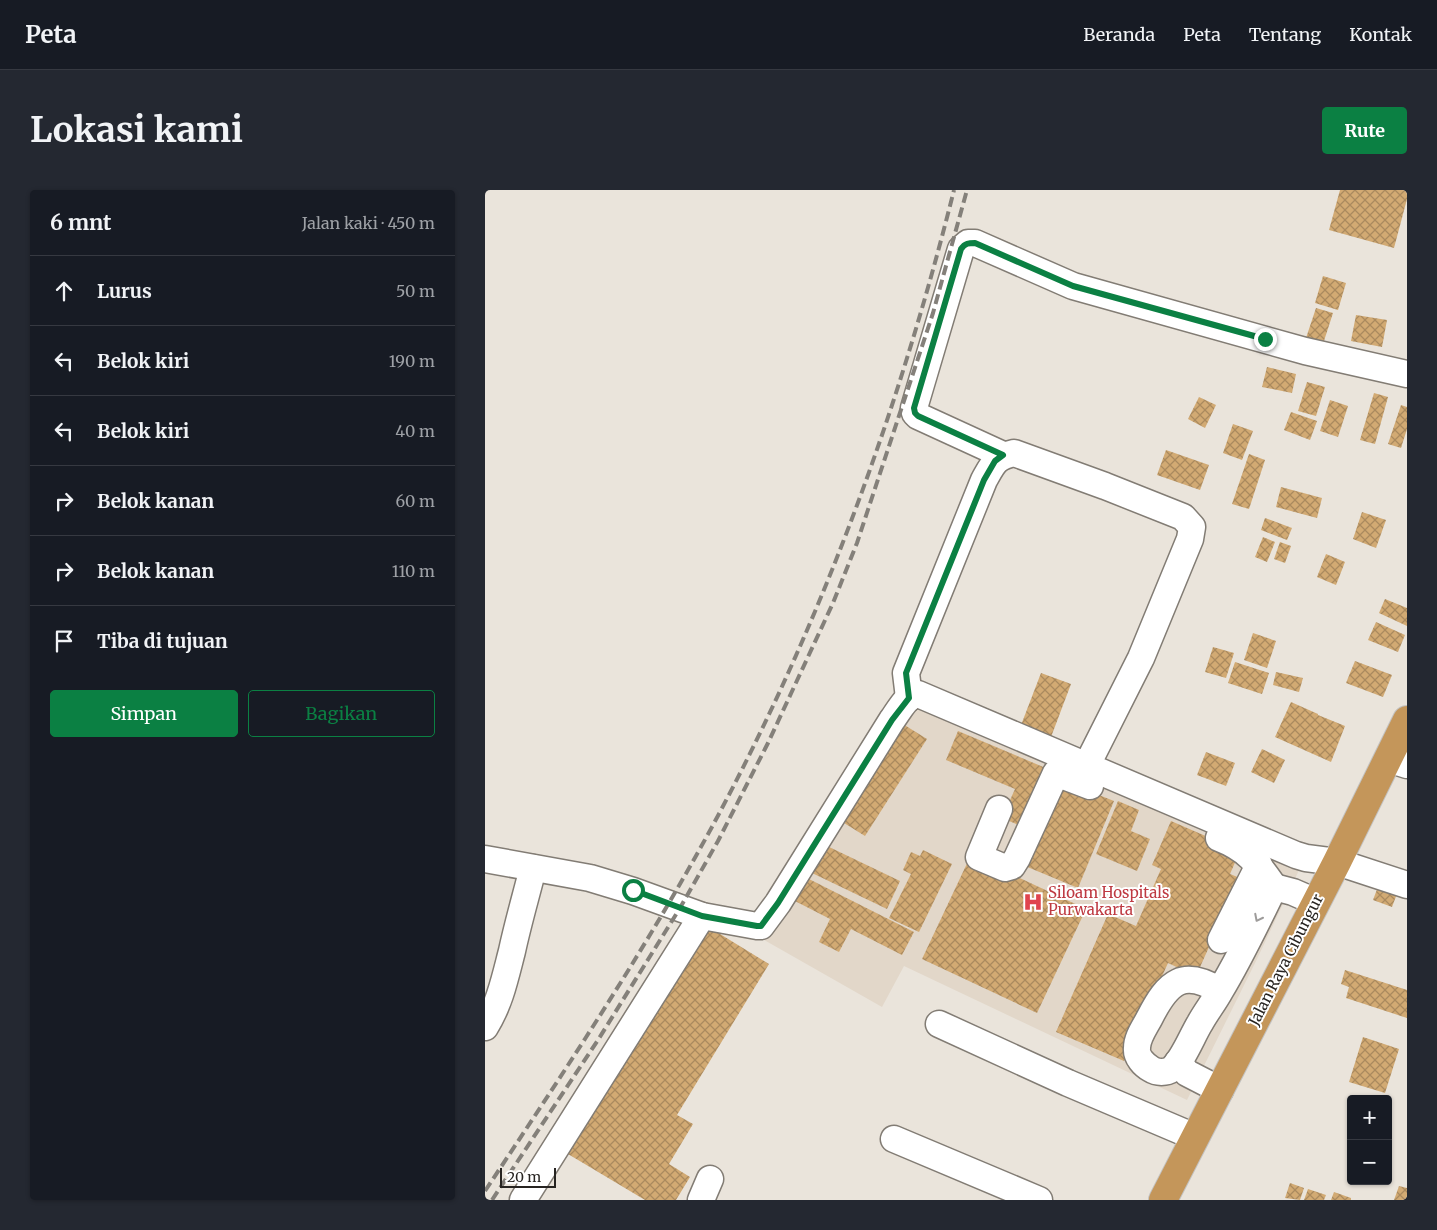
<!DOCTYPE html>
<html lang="id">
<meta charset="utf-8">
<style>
body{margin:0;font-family:Merriweather,serif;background:#242831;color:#f1f3f6}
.controls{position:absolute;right:15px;bottom:15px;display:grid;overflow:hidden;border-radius:5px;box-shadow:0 1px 4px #0004}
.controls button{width:45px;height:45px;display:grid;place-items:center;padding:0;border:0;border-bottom:1px solid #363941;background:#171b24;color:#f1f3f6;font:25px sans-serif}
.scale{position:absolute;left:15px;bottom:12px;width:56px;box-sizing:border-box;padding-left:5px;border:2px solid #272421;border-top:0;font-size:14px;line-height:18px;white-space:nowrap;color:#272421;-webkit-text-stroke:4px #fff;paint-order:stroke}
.stop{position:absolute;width:15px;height:15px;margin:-11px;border:4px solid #0b8043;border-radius:50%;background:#fff}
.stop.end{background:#0b8043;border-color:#fff;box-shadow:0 1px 5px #0008}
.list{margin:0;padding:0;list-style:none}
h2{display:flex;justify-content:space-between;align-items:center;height:65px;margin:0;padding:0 20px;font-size:21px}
h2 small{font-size:16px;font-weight:400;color:#9ea1a6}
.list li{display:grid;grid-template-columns:32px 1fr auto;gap:15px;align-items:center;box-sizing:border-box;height:70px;padding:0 20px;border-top:1px solid #363941}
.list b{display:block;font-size:19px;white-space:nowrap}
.list em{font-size:16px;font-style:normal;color:#9ea1a6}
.actions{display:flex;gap:10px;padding:15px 20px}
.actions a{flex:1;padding:11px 0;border:1px solid #0b8043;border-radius:5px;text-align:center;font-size:18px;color:#0b8043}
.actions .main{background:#0b8043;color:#fff}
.icon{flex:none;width:28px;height:28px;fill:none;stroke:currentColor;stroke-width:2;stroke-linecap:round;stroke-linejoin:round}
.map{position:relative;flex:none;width:922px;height:1010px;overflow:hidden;border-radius:5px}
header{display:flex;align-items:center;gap:30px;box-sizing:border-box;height:70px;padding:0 25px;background:#171b24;border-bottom:1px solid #363941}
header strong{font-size:24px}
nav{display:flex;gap:28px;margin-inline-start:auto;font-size:18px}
.intro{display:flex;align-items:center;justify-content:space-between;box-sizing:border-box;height:120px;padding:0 30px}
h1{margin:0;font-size:35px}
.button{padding:12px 22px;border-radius:5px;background:#0b8043;color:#fff;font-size:18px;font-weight:700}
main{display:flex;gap:30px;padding:0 30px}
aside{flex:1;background:#171b24;border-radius:5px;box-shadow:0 1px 4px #0004}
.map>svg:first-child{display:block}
.built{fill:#e2d7c9}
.building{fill:url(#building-cross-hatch)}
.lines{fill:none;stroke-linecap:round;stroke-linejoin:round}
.minor-casing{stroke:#827c74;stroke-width:29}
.highway-casing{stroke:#c3c2c1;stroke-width:30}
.minor{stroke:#fff;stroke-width:26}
.highway{stroke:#c4965a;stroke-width:28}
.rail{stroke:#84807a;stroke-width:4;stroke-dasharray:10 5;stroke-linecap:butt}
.oneway{stroke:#9e9c9b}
.route{stroke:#0b8043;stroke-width:6}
.labels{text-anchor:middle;stroke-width:4;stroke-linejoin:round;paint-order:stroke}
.health-label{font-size:15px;fill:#be3a42;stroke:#fff;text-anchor:start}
.street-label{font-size:15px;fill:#272421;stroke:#fff}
</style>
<header>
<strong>Peta</strong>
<nav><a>Beranda</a><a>Peta</a><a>Tentang</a><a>Kontak</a></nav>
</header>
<div class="intro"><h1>Lokasi kami</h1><a class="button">Rute</a></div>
<main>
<aside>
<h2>6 mnt<small>Jalan kaki · 450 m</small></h2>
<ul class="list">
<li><svg class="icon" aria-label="ahead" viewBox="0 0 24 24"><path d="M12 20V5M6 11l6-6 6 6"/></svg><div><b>Lurus</b></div><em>50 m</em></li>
<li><svg class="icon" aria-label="left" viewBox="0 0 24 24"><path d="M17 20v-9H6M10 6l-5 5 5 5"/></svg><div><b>Belok kiri</b></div><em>190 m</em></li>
<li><svg class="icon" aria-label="left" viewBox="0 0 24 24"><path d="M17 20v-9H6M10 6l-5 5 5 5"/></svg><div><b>Belok kiri</b></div><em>40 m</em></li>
<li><svg class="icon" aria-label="right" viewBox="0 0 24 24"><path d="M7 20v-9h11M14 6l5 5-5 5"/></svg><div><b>Belok kanan</b></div><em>60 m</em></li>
<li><svg class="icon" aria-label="right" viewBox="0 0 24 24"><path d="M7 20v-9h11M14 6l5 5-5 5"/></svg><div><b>Belok kanan</b></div><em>110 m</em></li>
<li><svg class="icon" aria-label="arrive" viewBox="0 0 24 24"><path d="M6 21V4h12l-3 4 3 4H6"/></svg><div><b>Tiba di tujuan</b></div></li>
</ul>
<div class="actions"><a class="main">Simpan</a><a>Bagikan</a></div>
</aside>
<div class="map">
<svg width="922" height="1010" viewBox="0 0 922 1010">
<defs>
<pattern id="building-cross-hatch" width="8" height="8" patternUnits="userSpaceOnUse" patternTransform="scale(1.25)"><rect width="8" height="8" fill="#d2aa73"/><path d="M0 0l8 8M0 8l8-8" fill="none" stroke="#aa8a5e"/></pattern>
</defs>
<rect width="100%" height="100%" fill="#eae4db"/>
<polygon class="built" points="425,507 816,676 772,769 702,910 419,776 397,817 274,747"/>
<g class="building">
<polygon points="855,0 922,0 922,9 909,58 844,40"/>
<polygon points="838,86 861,93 853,120 830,113"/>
<polygon points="831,118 848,123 838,154 821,148"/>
<polygon points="871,125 902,130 897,157 866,151"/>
<polygon points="782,177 811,184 807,203 777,197"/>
<polygon points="822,192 840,197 831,226 813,221"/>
<polygon points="889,203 903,207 890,254 875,250"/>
<polygon points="714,207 731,215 720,238 703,229"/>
<polygon points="845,210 863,216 853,247 835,241"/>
<polygon points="916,215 922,217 922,239 916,258 903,254"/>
<polygon points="806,222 832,231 825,250 799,240"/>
<polygon points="748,234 768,241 757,270 738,263"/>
<polygon points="681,260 724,275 715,300 672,285"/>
<polygon points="764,264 780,270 764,319 747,314"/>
<polygon points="796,297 837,308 832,328 791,317"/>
<polygon points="877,322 901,330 891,358 868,349"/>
<polygon points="780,328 807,338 802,350 776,340"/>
<polygon points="778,347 790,352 782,372 770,367"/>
<polygon points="795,352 806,356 800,373 789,369"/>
<polygon points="841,364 860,372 851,395 832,387"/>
<polygon points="900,409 922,418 922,436 894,423"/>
<polygon points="891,432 920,445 913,462 883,450"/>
<polygon points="768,443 791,451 782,478 759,470"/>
<polygon points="728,457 749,463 741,488 720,482"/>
<polygon points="870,471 907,485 898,507 861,493"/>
<polygon points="750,472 784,483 777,504 743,493"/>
<polygon points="791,482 818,488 814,502 788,495"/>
<polygon points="556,483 586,494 563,555 533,543"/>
<polygon points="806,512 833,524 833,525 860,536 846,572 790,547"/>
<polygon points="413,531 442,549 380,646 351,628"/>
<polygon points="473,541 563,579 538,637 517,628 530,599 461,570"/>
<polygon points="777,559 800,570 789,593 766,582"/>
<polygon points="721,562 750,573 741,596 712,585"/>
<polygon points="576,590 629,611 593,698 540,676"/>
<polygon points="633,611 654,620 646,641 665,649 652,681 611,664"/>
<polygon points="686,631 755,661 745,684 755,688 711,786 683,773 639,871 571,842 623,724 651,736 676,679 667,675"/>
<polygon points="340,655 415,691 402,719 327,683"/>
<polygon points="438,660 467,674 434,742 404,728 426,684 418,680 426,662 435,666"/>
<polygon points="486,665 601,719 552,823 437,769"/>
<polygon points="320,687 429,742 417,765 366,739 354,762 334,752 345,729 308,710"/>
<polygon points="894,694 913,701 907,717 888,710"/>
<polygon points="222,736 284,774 192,925 208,934 184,974 205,987 191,1010 160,1010 83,964"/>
<polygon points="860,780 922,800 922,828 861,808 864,797 856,794"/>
<polygon points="878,847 914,859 900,903 864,892"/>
<polygon points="805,993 819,998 815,1010 800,1008"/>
<polygon points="914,996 922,998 922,1010 909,1010"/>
<polygon points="823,999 841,1005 839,1010 819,1010"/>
<polygon points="849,1002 866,1008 866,1010 846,1010"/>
</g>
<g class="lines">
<defs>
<g id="minor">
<polyline points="518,265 433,226 430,223 429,218 476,59 483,53 490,53 588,96 820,161 922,184"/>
<path d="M424,508L421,483L499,290C508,274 510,267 529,263L620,296L698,327L707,337L705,349L656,468L601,577"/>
<polyline points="903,569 922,575"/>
<polyline points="514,619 494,667 520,678 527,676 532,668 571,583 605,596"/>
<path d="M734,648C762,659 772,672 789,697"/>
<path d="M0,669L105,688L148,701L217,726L272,736H276L293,713L407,530C414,521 421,505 433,504L811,665L821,668L852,672L922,695"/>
<polyline points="736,750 774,675"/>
<path d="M735,801C698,778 683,792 665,827C660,837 652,847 652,858C651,867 659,875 666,879C672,883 681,883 687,879C698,870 707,846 715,833C721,822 729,812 735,801C755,768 772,732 789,697L808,702L831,712"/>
<polyline points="454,834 583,893 710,947"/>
<path d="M0,837C15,813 20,788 27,761C33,733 41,706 48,678"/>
<polyline points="693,872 702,883 735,900"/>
<polyline points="409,949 554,1010"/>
<polyline points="38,1010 217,726"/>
<polyline points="216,1010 225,989"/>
</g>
<polyline id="highway" points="678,1010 852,672 922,530"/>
</defs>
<use href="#minor" class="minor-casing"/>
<use href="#highway" class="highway-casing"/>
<use href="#minor" class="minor"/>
<use href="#highway" class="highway"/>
<g class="rail">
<path d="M0,1001C77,885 155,768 222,646C333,443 413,224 469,0"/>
<polyline points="7,1010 113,850 195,718 233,651 283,553 348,413 372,353 448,123 482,0"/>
</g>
</g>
<defs><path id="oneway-chevron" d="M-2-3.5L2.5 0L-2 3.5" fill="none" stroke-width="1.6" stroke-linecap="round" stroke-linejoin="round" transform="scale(1.25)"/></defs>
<use class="oneway" href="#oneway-chevron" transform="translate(773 728) rotate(117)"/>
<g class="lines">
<path class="route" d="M148,700L217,726L272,736H276L293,713L407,530L424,508L421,483L499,290L510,271L518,265L433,226L430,223L429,218L476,59C480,53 484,53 490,53L588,96L780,149"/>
</g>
<defs>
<symbol id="hospital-bare" viewBox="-9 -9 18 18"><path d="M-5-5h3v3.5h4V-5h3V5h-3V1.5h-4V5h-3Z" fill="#e0444e" stroke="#fff" stroke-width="2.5" paint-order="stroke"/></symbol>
</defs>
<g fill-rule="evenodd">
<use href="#hospital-bare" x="534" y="698" width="28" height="28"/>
</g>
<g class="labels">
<g class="health-label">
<text x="563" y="708">Siloam Hospitals<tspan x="563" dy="17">Purwakarta</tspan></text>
</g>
<g class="street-label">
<text transform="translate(801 770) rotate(-63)" y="5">Jalan Raya Cibungur</text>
</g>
</g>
</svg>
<div class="controls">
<button>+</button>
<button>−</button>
</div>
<div class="scale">20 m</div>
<div class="stop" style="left:148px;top:700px"></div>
<div class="stop end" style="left:780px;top:149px"></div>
</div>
</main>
